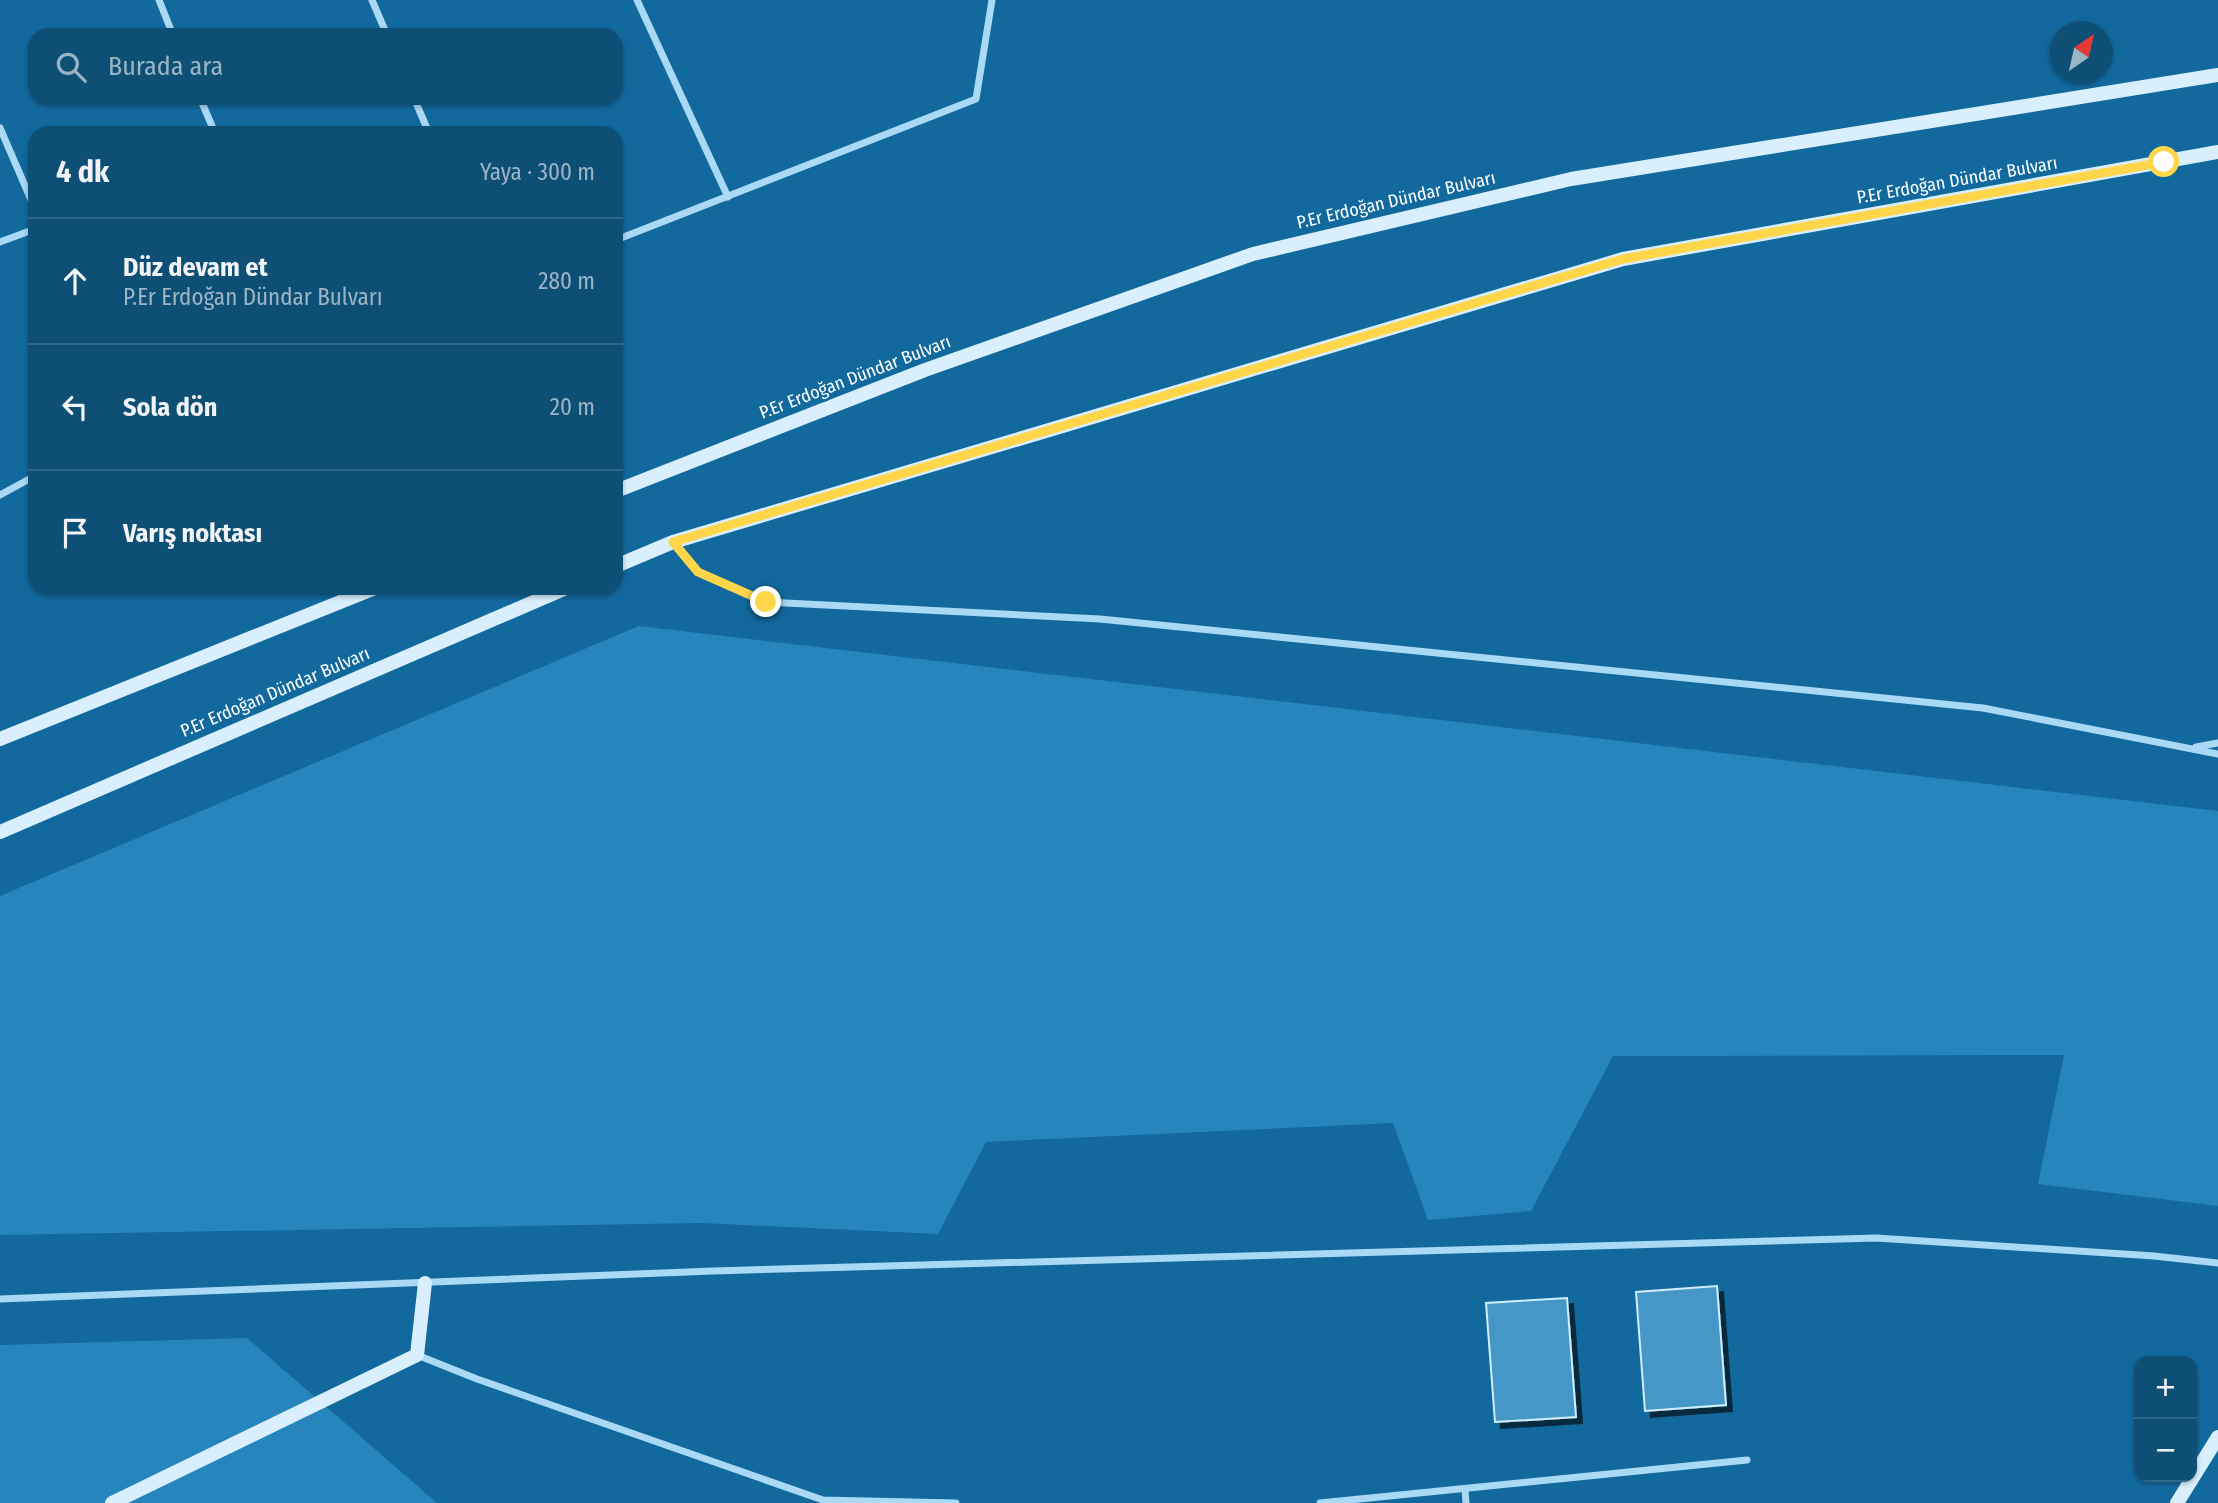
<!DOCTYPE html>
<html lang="tr">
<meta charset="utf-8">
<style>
body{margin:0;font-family:"Fira Sans Condensed",sans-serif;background:#17567b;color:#f1f3f6}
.controls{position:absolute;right:21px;bottom:21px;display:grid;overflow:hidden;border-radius:14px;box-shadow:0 2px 5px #0004}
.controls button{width:63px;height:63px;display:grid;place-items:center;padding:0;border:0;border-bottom:2px solid #2e6688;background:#0e4f76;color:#f1f3f6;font:35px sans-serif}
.compass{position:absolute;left:2050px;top:21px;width:63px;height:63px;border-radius:50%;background:#0e4f76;box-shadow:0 2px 5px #0004;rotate:34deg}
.stop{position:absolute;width:21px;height:21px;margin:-16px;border:5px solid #ffd54a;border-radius:50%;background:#fff}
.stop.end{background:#ffd54a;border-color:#fff;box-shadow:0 2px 7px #0008}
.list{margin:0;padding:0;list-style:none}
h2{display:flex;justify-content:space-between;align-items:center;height:91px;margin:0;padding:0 28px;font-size:30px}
h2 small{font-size:23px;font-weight:400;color:#9bb5c5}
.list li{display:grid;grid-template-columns:46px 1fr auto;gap:21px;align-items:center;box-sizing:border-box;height:126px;padding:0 28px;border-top:2px solid #2e6688}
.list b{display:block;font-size:26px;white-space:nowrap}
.list p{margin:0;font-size:23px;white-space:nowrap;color:#9bb5c5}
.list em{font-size:23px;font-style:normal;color:#9bb5c5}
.icon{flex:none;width:38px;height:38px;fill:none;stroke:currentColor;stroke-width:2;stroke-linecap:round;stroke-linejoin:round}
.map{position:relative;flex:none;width:2218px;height:1503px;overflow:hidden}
.search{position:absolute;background:#0e4f76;box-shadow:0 2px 5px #0004;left:28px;top:28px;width:595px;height:77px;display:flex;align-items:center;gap:18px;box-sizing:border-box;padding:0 24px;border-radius:21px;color:#9bb5c5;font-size:26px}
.panel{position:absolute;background:#0e4f76;box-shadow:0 2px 5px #0004;left:28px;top:126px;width:595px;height:469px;border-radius:21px}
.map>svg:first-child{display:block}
.green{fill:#2585bc}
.building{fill:#4497c8;stroke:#d1edfe;stroke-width:2;filter:url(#shadow)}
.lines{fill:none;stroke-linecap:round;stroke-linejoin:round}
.street{stroke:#a9d9f4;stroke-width:7}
.secondary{stroke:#d9effd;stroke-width:14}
.route{stroke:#ffd54a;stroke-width:9}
.labels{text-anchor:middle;stroke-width:5;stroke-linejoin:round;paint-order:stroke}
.street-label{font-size:18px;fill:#fff;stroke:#12699e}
</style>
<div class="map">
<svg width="2218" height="1503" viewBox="0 0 2218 1503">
<defs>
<filter id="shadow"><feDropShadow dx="6" dy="6" stdDeviation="0" flood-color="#0009"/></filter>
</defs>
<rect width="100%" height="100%" fill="#12699e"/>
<g class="green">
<polygon points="639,626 2218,811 2218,1206 2038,1184 2064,1055 1613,1056 1531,1211 1428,1220 1393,1123 986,1142 938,1234 702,1223 0,1235 0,896"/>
<polygon points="247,1338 437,1503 0,1503 0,1345"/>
</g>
<g class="building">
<polygon points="1717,1286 1726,1405 1645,1411 1636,1292"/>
<polygon points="1567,1298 1576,1417 1495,1422 1486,1303"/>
</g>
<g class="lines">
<g class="street">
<polyline points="159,0 173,35"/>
<polyline points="372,0 387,35"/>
<polyline points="637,0 728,197"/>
<polyline points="200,98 215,133"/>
<polyline points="414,98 429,133"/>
<polyline points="0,128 35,209"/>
<polyline points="616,240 976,99 992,0"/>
<polyline points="0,242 35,229"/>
<polyline points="0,495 35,476"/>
<polyline points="673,542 698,572 766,602 1100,619 1983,708 2218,754"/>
<polyline points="2196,747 2218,743"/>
<polyline points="0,1299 713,1271 1876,1238 2154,1256 2218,1263"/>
<polyline points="417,1355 477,1379 823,1500 956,1503"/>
<polyline points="1465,1489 1466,1503"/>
<polyline points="1320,1503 1747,1460"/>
</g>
<g class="secondary">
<polyline points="616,491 925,370 1253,254 1571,179 2218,75"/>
<polyline points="616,566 673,542 1623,259 2218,152"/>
<polyline points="0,739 375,588"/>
<polyline points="0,832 566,588"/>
<polyline points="112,1503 417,1355 425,1283"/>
<polyline points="2177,1503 2218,1437"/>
</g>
</g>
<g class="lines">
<polyline class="route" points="766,602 698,572 673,542 1623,259 2164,162"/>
</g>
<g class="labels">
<g class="street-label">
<text transform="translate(1957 180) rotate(-10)" y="6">P.Er Erdoğan Dündar Bulvarı</text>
<text transform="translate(1396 200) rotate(-13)" y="6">P.Er Erdoğan Dündar Bulvarı</text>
<text transform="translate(855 377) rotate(-21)" y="6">P.Er Erdoğan Dündar Bulvarı</text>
<text transform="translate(275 692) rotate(-23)" y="6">P.Er Erdoğan Dündar Bulvarı</text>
</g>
</g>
</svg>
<div class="controls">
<button>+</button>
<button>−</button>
</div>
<svg class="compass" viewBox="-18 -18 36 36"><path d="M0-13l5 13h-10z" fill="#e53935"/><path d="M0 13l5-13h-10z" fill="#9bb5c5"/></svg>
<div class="stop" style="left:2164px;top:162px"></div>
<div class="stop end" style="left:766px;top:602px"></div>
<div class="search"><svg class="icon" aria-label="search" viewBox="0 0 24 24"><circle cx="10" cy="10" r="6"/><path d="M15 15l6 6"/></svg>Burada ara</div>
<section class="panel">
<h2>4 dk<small>Yaya · 300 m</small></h2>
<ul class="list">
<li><svg class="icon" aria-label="ahead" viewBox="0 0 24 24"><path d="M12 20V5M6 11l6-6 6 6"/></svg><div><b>Düz devam et</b><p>P.Er Erdoğan Dündar Bulvarı</p></div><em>280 m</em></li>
<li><svg class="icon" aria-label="left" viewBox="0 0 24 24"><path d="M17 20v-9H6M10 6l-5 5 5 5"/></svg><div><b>Sola dön</b></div><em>20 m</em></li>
<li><svg class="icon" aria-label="arrive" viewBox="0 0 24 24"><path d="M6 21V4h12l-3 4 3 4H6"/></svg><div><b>Varış noktası</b></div></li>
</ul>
</section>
</div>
